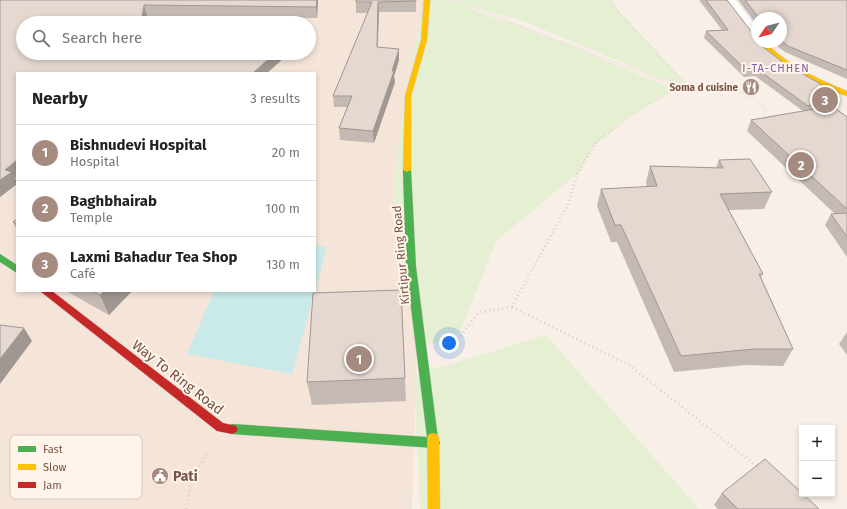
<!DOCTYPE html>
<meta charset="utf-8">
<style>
body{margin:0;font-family:"Fira Sans",sans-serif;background:#f6f6f6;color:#222}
.controls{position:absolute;right:12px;bottom:12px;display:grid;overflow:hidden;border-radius:0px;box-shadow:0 2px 6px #0003}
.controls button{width:36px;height:36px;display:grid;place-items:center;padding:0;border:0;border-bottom:1px solid #e0e0e0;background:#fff;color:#222;font:20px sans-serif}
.compass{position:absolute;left:751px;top:12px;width:36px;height:36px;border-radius:50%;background:#fff;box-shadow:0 2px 6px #0003;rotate:235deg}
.you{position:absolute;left:449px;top:343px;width:14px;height:14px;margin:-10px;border:3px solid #fff;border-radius:50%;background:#1a73e8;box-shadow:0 0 0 6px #1a73e833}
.badge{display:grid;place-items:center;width:26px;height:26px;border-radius:50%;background:#a58a7f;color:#fff;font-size:13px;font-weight:700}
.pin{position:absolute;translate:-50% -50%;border:2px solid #fff;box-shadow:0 1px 4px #0006}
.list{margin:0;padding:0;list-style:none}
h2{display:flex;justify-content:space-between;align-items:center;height:52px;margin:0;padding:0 16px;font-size:17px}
h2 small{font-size:13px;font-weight:400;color:#767676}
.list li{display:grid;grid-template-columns:26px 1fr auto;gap:12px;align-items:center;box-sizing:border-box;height:56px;padding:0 16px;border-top:1px solid #e0e0e0}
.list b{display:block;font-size:15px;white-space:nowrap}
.list p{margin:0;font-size:13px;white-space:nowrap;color:#767676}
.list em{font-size:13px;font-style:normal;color:#767676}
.icon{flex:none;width:22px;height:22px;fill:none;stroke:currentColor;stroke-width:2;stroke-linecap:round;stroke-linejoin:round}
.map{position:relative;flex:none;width:847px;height:509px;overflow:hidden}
.search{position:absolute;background:#fff;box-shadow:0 2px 6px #0003;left:16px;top:16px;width:300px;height:44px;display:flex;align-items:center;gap:10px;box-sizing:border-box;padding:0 14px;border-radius:22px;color:#767676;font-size:15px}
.panel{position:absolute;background:#fff;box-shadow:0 2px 6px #0003;left:16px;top:72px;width:300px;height:220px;border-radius:0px}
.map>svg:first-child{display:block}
.residential{fill:#f4e5d8;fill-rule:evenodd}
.green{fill:#e5efd1}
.water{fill:#c9eae9}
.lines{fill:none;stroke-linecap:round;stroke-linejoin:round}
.street-casing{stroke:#d6ccc5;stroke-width:1}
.fast-casing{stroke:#d9cdc6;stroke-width:1}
.slow-casing{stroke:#d9cdc6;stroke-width:1}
.jam-casing{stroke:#d9cdc6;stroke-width:1}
.path-far2{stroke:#dbd0cb;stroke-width:2;stroke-dasharray:0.5 2;stroke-linecap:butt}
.path-far1{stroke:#dbd0cb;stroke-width:2.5;stroke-dasharray:1 3;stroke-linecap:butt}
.path{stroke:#dbd0cb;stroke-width:3;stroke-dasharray:1 3.5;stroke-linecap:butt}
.street{fill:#fefdfc;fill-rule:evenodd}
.fast{fill:#4caf50;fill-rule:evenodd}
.slow{fill:#ffc107;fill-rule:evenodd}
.jam{fill:#c62828;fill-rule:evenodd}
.wall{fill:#c5bab3}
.shaded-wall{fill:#a09792}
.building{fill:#e5d8d0;stroke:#a09792}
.labels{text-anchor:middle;stroke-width:4;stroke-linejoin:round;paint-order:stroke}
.far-poi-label{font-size:10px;font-weight:bold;fill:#795346;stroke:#fff5eb;text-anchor:end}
.far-neighbourhood-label{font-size:11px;letter-spacing:1px;fill:#83609d;stroke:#fff5eb}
.street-label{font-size:12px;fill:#795346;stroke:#fff5eb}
.near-street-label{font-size:14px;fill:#795346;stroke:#fff5eb}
.near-poi-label{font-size:14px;font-weight:bold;fill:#795346;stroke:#fff5eb;text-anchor:start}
.key{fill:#fff5eb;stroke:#d7c4ba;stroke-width:1}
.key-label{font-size:11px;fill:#795346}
</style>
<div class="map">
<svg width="847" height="509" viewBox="0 0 847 509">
<rect width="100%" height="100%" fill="#f8f0e8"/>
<path class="residential" d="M0,0H428L412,509H0ZM23,23H309V53H23ZM17,73H315V291H17Z"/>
<g class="green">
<polygon points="424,0 450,0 495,19 519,25 538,34 567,44 656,82 675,89 632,115 596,143 577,174 496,241 456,342 417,344 401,263 393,190 403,112"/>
<polygon points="457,0 610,0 616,8 688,86 662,79 523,21 469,6"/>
<polygon points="546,335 699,509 420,509 414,375"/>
</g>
<g class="water">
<polygon points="315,246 327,247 315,291"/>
<polygon points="214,291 315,291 292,374 187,354"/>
</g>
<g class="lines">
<defs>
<polygon id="street" points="722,0 736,0 757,27 757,42 752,40"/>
<g id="fast">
<polygon points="404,168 407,168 411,170 416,267 438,439 440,443 438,447 434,448 232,434 228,432 226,429 228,426 232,424 427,437 406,267 403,170"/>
<polygon points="0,254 17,265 17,273 0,262"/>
</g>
<g id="slow">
<polygon points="424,0 430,0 427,40 411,96 411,170 407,172 403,170 405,96 421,40"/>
<path d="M758,42H765C788,65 817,79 847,91V96C819,88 776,64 758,42Z"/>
<polygon points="433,433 437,434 439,438 440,509 428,509 427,438 429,434"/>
</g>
<polygon id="jam" points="40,291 52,291 223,423 236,426 238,429 236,432 232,434 217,431"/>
</defs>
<use href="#street" class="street-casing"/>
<use href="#fast" class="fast-casing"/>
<use href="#slow" class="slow-casing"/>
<use href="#jam" class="jam-casing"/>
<g class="path-far2">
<polyline points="453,0 685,89 711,88 742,92 765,107 764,121"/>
<polyline points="611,0 619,13 688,86 693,89"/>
<polyline points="613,130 632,115 678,87"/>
</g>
<polyline class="path-far1" points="518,296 568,204 577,174 596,143 614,129"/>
<g class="path">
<polyline points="512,307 629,365 759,468"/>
<polyline points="450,343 456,342 479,312 512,307 518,295"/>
<polyline points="186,509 191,482 207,453"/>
</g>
<use href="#street" class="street"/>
<use href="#fast" class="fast"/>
<use href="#slow" class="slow"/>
<use href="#jam" class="jam"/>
</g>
<g class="wall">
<polygon points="0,0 318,0 318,2 317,18 147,16 23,53 282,53 283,59 17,73 15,178 17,182 17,184 0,197"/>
<polygon points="416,0 416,12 379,12 378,47 399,60 394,76 395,82 374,143 340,140 339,128 347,107 334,107 333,96 368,13 356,13 356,2"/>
<polygon points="699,0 727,0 762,46 785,64 840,103 837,109 847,117 847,257 825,225 831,214 835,214 747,131 751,120 803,111 755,76 744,77 704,38 706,31 722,30"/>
<polygon points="738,0 847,0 847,79 785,52 772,42 781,42 781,18 757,18 757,25"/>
<polygon points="719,160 772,192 764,209 729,210 763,274 761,277 793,349 783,366 746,365 674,372 617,242 611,242 597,206 601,189 647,187 646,182 650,166 716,168"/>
<polygon points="17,219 17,230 13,222"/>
<polygon points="66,291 132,291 109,315"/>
<polygon points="847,332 847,355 839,344"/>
<polygon points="405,378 406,401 312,405 307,382"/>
<polygon points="722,493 819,509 718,509 714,505"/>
</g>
<g class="shaded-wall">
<polygon points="317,0 318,0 318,2 317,18 316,7"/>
<polygon points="378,2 379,12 377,58 377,47"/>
<polygon points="144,5 147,16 146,23 142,17"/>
<polygon points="399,49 399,60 394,76 395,82 374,143 373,131"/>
<polygon points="275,53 282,53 283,59 267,73 253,73"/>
<polygon points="17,160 17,177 15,178 17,182 17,184 0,197 0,180 5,170"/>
<polygon points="104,291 132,291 109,315 100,295"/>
<polygon points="24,328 32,341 0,384 0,359"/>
</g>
<g class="building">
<polygon points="0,0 317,0 316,7 144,5 142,17 169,23 23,23 23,53 275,53 253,73 17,73 17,160 5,170 12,172 0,180"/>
<polygon points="356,0 416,0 416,1 378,2 377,47 399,49 392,71 394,71 373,131 339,128 352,96 333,96 372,2 356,2"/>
<polygon points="706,0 727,0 757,39 757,42 759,42 762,46 785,64 819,83 840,103 808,106 757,69 746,70 706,31 728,30"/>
<polygon points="745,0 847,0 847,70 788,46 781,40 781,18 759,18"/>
<polygon points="832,106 847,117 847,209 751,120"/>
<polygon points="750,159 772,192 720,194 763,274 759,274 793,349 754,349 681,356 621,225 615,225 601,189 657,186 650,166 723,168 719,160"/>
<polygon points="847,213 847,237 831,214"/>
<polygon points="17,219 17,224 13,222"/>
<polygon points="401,290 405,378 307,382 313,293"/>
<polygon points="92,291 104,291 100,295"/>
<polygon points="0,325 24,328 0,359"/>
<polygon points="765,459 802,493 802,494 803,494 819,509 738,509 722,493"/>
</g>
<defs>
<symbol id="restaurant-disc" viewBox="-11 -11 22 22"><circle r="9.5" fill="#a58a7f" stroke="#fff5eb"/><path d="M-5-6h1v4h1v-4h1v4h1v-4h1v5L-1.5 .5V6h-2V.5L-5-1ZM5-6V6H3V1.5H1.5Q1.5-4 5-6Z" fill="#fff"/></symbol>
<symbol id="civic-disc" viewBox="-11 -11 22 22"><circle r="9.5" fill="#a58a7f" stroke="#fff5eb"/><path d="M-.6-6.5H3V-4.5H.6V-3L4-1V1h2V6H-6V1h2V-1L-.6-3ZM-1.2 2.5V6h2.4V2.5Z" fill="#fff"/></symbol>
</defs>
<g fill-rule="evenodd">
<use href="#restaurant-disc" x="741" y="77" width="20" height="20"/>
<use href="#civic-disc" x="150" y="466" width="20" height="20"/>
</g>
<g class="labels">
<g class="far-poi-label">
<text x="738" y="91">Soma d cuisine</text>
</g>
<g class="far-neighbourhood-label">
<text x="776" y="72">I-TA-CHHEN</text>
</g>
<g class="street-label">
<text transform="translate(401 255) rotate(-95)" y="4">Kirtipur Ring Road</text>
</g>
<g class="near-street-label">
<text transform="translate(178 377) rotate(38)" y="5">Way To Ring Road</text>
</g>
<g class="near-poi-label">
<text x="173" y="481">Pati</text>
</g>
</g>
<rect x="10" y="435" width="132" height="64" rx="6" class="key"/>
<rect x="18" y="446" width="18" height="6" fill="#4caf50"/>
<rect x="18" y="464" width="18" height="6" fill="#ffc107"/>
<rect x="18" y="482" width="18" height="6" fill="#c62828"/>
<g class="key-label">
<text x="43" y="453">Fast</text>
<text x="43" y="471">Slow</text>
<text x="43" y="489">Jam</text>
</g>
</svg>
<div class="controls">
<button>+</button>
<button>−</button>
</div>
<svg class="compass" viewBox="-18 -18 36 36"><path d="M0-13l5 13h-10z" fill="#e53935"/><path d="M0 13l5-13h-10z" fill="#767676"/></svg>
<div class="you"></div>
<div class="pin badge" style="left:359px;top:359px">1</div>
<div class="pin badge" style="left:801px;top:165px">2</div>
<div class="pin badge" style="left:825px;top:100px">3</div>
<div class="search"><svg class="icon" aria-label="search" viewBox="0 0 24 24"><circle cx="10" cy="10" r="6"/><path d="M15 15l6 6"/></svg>Search here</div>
<section class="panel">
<h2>Nearby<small>3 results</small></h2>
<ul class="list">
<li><span class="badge">1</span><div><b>Bishnudevi Hospital</b><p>Hospital</p></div><em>20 m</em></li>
<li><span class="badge">2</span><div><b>Baghbhairab</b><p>Temple</p></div><em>100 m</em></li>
<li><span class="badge">3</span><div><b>Laxmi Bahadur Tea Shop</b><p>Café</p></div><em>130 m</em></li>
</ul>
</section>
</div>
